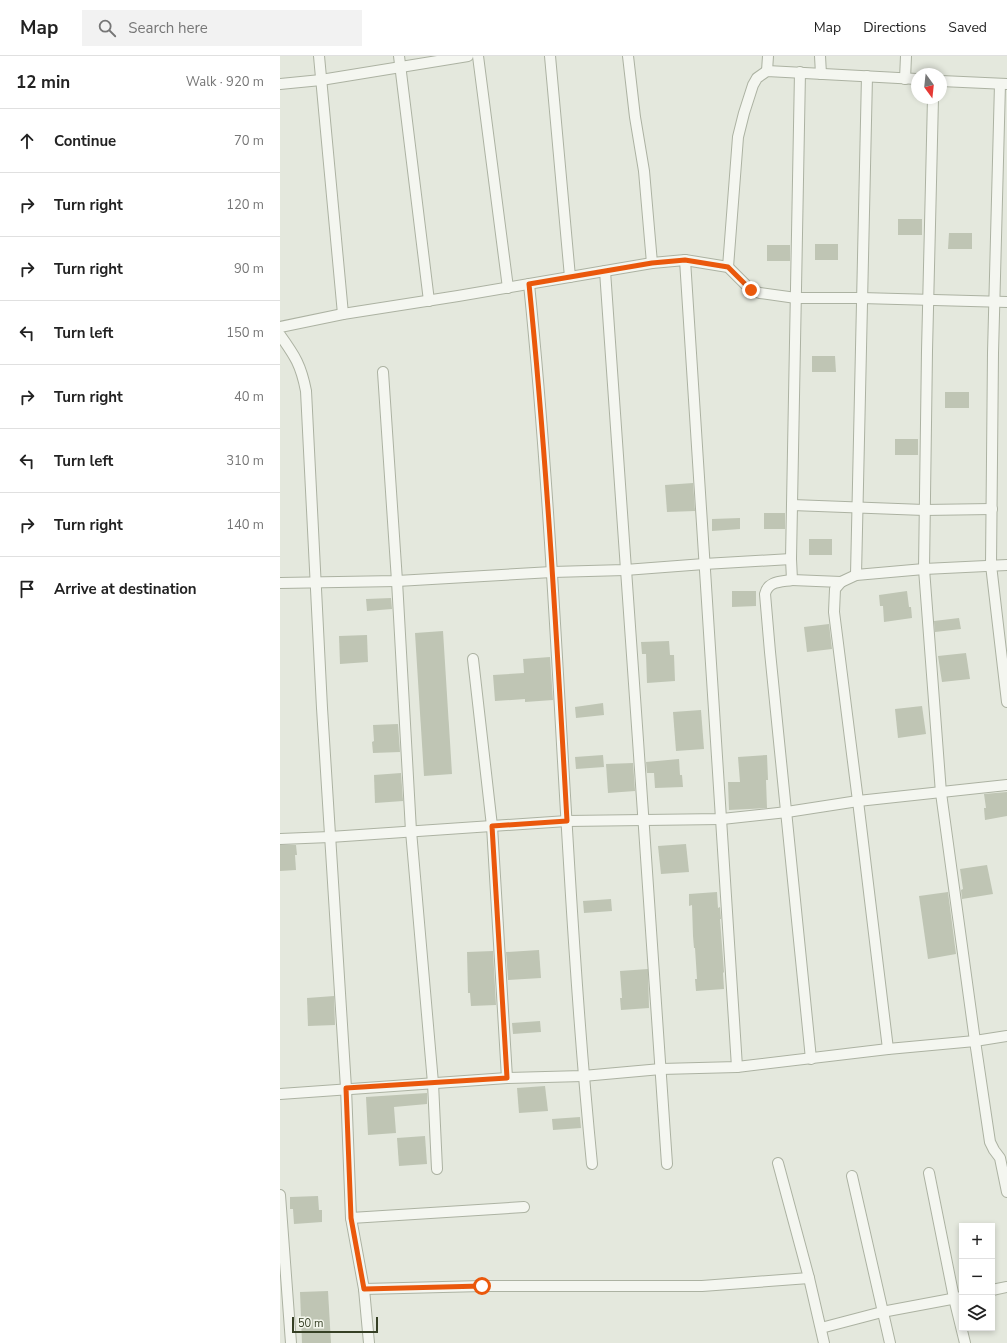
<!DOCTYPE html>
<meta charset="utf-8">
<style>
body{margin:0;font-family:"Nunito Sans",sans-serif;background:#f2f2f2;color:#222}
.controls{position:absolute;right:12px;bottom:12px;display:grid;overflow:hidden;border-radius:0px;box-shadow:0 2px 6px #0003}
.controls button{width:36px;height:36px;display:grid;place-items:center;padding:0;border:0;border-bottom:1px solid #e0e0e0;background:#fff;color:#222;font:20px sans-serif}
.compass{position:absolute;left:631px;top:12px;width:36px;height:36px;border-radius:50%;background:#fff;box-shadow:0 2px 6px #0003;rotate:165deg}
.scale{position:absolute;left:12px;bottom:10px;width:86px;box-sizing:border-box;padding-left:4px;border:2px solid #364025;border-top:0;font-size:11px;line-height:14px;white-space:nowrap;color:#364025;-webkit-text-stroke:3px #f3f6ec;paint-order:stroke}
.stop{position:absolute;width:12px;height:12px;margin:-9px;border:3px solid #ea580c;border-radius:50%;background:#fff}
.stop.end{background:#ea580c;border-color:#fff;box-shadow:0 1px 4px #0008}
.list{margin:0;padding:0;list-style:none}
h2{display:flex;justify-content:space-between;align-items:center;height:52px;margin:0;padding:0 16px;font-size:17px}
h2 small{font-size:13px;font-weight:400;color:#767676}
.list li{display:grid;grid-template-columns:26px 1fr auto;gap:12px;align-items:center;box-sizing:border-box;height:64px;padding:0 16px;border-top:1px solid #e0e0e0}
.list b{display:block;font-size:15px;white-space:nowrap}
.list em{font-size:13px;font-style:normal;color:#767676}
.icon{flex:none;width:22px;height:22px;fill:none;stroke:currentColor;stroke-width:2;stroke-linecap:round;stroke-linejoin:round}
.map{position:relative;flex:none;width:727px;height:1287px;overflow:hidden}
header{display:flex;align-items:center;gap:24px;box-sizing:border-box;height:56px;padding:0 20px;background:#fff;border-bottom:1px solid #e0e0e0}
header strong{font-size:19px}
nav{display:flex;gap:22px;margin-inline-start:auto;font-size:14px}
.search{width:280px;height:36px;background:#f2f2f2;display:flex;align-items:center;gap:10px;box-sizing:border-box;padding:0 14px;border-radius:0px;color:#767676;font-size:15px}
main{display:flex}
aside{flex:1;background:#fff}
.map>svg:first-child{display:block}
.building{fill:#bfc5b4}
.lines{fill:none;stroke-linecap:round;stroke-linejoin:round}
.street-casing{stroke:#acb2a2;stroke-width:12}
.street{stroke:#f4f6f0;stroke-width:10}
.route{stroke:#ea580c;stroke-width:5}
</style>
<header>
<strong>Map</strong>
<div class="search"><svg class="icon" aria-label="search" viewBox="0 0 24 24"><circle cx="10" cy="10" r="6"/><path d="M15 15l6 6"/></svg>Search here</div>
<nav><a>Map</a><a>Directions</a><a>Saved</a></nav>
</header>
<main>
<aside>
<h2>12 min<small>Walk · 920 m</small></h2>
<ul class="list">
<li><svg class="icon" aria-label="ahead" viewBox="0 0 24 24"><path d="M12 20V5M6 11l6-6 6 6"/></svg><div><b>Continue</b></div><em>70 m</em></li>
<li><svg class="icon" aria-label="right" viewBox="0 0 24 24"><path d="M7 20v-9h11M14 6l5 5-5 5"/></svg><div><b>Turn right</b></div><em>120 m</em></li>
<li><svg class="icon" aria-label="right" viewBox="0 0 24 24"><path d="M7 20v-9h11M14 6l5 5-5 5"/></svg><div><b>Turn right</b></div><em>90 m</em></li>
<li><svg class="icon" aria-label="left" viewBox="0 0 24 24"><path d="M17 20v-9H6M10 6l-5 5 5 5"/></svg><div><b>Turn left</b></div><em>150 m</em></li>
<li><svg class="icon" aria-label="right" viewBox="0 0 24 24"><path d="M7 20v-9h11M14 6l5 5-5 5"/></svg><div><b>Turn right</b></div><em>40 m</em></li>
<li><svg class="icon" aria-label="left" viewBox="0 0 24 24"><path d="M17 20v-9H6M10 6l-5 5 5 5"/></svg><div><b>Turn left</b></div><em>310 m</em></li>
<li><svg class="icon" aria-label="right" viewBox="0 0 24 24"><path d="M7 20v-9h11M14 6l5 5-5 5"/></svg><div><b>Turn right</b></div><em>140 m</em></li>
<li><svg class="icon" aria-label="arrive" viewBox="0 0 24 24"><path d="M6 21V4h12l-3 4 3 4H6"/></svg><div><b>Arrive at destination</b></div></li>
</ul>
</aside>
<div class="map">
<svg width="727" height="1287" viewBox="0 0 727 1287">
<rect width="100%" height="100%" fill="#e4e8dd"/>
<g class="building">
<rect x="618" y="163" width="24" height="16"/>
<polygon points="669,177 692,177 692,193 668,193"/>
<rect x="535" y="188" width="23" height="16"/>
<rect x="487" y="189" width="23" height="16"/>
<polygon points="532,300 555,300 556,316 532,316"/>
<rect x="665" y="336" width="24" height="16"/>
<rect x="615" y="383" width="23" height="16"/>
<polygon points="413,427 415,455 387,456 385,429"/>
<rect x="484" y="457" width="21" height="16"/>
<polygon points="460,462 460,473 432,475 432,463"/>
<rect x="529" y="483" width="23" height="16"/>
<polygon points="452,535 476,535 476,550 452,551"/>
<polygon points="627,535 629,551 631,551 632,562 604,566 603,550 600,550 599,539"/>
<polygon points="111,542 112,553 87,555 86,543"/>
<polygon points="679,562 681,573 655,576 654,565"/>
<polygon points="549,568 552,593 527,596 524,571"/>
<polygon points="163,575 172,718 144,720 135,577"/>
<polygon points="87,579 88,606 60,608 59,580"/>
<polygon points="389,585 390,599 394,599 395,625 367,627 366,598 362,598 361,586"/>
<polygon points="686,597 690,623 662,626 658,600"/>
<polygon points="270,601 273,644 245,646 245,643 215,645 213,619 244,617 243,603"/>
<polygon points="323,647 324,659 296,662 295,651"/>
<polygon points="642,650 646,678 618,682 615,653"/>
<polygon points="421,654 424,693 396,695 393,656"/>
<polygon points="118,668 120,696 93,697 92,686 94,685 93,669"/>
<polygon points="323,699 324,711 296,713 295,701"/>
<polygon points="487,699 488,724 486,724 487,752 449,754 448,726 460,726 458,701"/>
<polygon points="399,703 400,719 402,719 403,731 375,732 374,717 367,717 366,706"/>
<polygon points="353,707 355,735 328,737 326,708"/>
<polygon points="121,717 123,745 95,747 94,719"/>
<polygon points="727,736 727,760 705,764 704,752 706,752 704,738"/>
<polygon points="406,788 409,816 381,818 378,790"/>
<polygon points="0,789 16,789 17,799 15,799 16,814 0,815"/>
<polygon points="707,809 713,838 682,843 681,834 683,833 680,813"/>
<polygon points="437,836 438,852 440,851 441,863 440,863 444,916 443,917 444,933 416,935 415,923 417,923 415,892 414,892 413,880 412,849 409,850 409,838"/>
<polygon points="668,836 676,898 648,903 639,840"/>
<polygon points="331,843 332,855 304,857 303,845"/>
<polygon points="259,894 261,922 228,924 226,896"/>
<polygon points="213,895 216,949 191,950 190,937 188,937 187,896"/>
<polygon points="368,913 369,952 341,954 340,942 342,942 340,915"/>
<polygon points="54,940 55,969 28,970 27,942"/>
<polygon points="260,965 261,976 233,978 232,967"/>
<polygon points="265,1030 268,1055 239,1057 237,1032"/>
<polygon points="147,1037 147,1048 114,1051 116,1077 88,1079 86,1041"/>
<polygon points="300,1061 301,1072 273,1074 272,1063"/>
<polygon points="145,1080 147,1108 119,1110 117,1082"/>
<polygon points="38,1140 39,1154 42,1154 42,1166 14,1168 13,1153 10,1153 10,1141"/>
<polygon points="48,1235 51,1287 22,1287 20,1236"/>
</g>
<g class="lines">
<defs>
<g id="street">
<polyline points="39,0 63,258"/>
<polyline points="119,0 149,245"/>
<polyline points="198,0 228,232"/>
<polyline points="270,0 290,221"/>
<polyline points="348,0 355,61 364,115 372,207"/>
<polyline points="540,0 541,18"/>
<polyline points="487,15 488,0"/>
<polyline points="520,16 511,503 512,524 561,526"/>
<polyline points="625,23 626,0"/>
<polyline points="661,25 727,28"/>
<polyline points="0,28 41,24 188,0"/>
<polyline points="720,28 713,297 711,509 727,646"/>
<polyline points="653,42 647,295 644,513 661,737 695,985 710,1086 714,1094 720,1102 727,1136"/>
<polyline points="405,204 457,1011"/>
<polyline points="448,211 458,81 464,57 473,29 477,22 487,15 637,23"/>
<path d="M325,215C345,513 368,810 387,1108"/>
<path d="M249,228C279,521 283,815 312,1108"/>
<polyline points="0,271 63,258 178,240 372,207 405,204 448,211 471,234 480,237 516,242 581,242 727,246"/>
<path d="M0,279C15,300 21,309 26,335L42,652L66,1032L71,1162L84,1233L89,1287"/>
<polyline points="103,316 117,525 131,775 153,1027 157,1113"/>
<polyline points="512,449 644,454 712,453"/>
<polyline points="576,519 587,20"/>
<path d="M512,524C500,526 488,525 485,538L490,596L531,1003"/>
<polyline points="0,527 117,525 272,516 345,514 424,508 511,503"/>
<polyline points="193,603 212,770 227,1022"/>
<polyline points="0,783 50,781 287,765 442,763 507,756 578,745 727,729"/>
<polyline points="608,993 578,745 554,556 555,533 561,526 576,519 644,513 727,509"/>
<polyline points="0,1038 227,1022 303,1020 381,1013 457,1011 608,993 695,985 727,980"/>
<polyline points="498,1107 529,1222 544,1287"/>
<polyline points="649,1117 674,1242 685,1287"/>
<polyline points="572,1120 610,1287"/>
<polyline points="0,1139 11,1287"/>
<polyline points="71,1162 244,1151"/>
<polyline points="84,1233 202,1230 422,1230 529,1222"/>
<polyline points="712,1234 727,1231"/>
<polyline points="541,1272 602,1256 682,1241"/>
</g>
</defs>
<use href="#street" class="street-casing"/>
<use href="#street" class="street"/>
</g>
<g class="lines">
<path class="route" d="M202,1230L84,1233L71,1162L66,1032L227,1022L212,770L287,765C277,586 267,407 249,228L372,207L405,204L448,211L471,234"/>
</g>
</svg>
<div class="controls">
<button>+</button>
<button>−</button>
<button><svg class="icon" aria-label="layers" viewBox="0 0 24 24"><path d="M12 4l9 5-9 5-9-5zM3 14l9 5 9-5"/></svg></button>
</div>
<svg class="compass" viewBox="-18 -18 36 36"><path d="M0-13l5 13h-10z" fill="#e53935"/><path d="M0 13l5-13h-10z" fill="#767676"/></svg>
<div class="scale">50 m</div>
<div class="stop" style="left:202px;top:1230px"></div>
<div class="stop end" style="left:471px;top:234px"></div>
</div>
</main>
